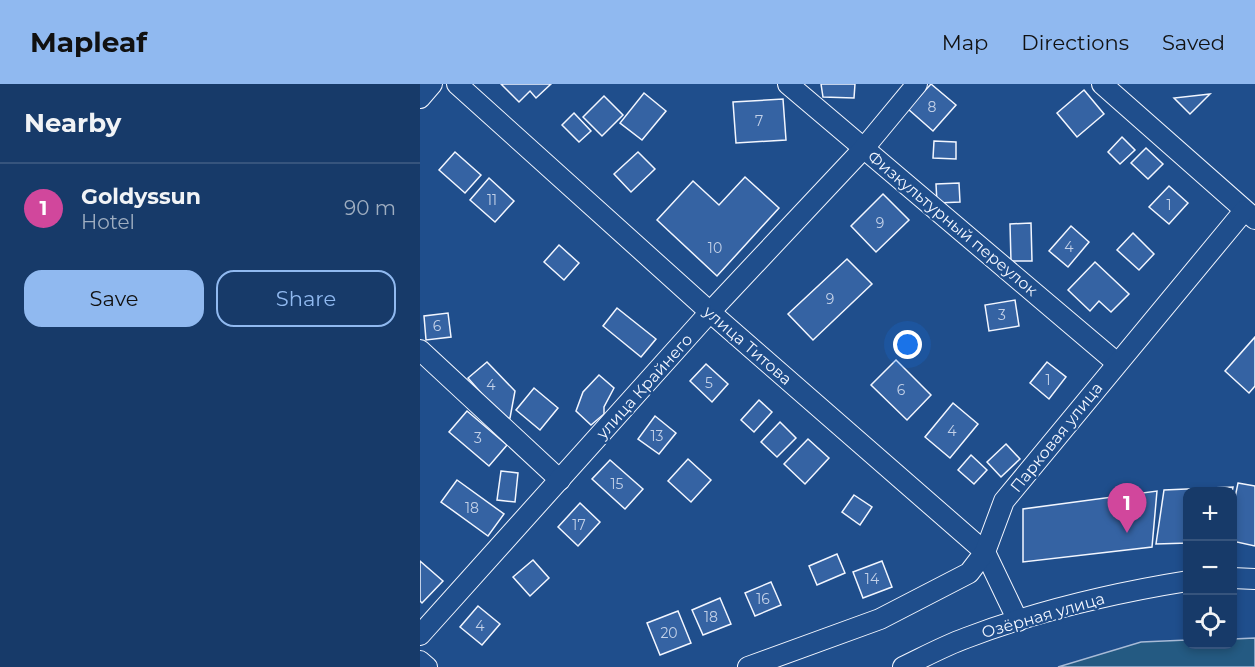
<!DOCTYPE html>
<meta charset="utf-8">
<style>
body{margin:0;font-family:Montserrat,sans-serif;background:#244571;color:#f1f3f6}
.controls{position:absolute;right:18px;bottom:18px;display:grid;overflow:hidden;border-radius:12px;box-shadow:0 3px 9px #0003}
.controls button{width:54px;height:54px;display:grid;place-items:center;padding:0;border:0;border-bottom:2px solid #36547d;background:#173a69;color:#f1f3f6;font:30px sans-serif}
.you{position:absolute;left:488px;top:261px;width:21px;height:21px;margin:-15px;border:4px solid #fff;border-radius:50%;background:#1a73e8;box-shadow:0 0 0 9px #1a73e833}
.badge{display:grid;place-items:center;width:39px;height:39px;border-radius:50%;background:#90b9f0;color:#fff;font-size:20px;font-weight:700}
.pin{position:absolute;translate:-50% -50px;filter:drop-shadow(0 2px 3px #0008)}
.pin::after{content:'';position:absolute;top:32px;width:21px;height:18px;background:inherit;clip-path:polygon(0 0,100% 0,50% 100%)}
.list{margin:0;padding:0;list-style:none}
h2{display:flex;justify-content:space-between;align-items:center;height:78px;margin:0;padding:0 24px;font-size:26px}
h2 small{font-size:20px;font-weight:400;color:#9eadc0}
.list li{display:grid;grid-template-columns:39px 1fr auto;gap:18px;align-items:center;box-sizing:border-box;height:90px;padding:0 24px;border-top:2px solid #36547d}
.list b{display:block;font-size:22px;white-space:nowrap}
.list p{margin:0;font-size:20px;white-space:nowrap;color:#9eadc0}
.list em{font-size:20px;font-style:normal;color:#9eadc0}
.actions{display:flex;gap:12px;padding:18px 24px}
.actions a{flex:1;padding:14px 0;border:2px solid #90b9f0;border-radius:18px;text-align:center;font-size:21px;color:#90b9f0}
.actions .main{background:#90b9f0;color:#111}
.icon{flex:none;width:33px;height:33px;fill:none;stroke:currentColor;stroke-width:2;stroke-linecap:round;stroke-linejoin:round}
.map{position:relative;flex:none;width:835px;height:583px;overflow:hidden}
header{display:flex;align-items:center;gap:36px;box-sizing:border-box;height:84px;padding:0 30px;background:#90b9f0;color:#111}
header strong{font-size:28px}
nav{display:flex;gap:33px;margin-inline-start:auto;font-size:21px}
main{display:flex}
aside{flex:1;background:#173a69}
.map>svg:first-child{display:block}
.green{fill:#245a82;stroke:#a8bbd7;stroke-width:1.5}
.building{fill:#3563a3;stroke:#f2f6ff;stroke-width:1.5}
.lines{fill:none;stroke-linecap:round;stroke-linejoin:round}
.minor-casing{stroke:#f2f6ff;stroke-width:22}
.minor{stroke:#1f4e8c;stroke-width:20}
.labels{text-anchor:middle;stroke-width:4.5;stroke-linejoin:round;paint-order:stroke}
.number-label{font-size:14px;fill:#c3d1e8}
.street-label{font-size:16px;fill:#f2f6ff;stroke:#1f4e8c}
</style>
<header>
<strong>Mapleaf</strong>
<nav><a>Map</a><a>Directions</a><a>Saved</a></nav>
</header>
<main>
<aside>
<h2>Nearby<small></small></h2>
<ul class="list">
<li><span class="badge" style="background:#d1479c">1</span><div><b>Goldyssun</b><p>Hotel</p></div><em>90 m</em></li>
</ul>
<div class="actions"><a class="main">Save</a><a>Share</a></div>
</aside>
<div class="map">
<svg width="835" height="583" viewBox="0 0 835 583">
<rect width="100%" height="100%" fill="#1f4e8c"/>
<polygon class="green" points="835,554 835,583 638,583 721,558 767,556 768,560 812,560 813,555"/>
<g class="building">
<polygon points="81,0 131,0 116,14 110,7 99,18"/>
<polygon points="401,0 435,0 434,14 403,13"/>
<polygon points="511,0 536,21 513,47 488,25"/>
<polygon points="664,6 684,30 657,53 637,29"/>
<polygon points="224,9 246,27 222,56 200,39"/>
<polygon points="790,10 770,30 754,14"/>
<polygon points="184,12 203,31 182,52 163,33"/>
<polygon points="363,15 366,56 316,59 313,18"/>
<polygon points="154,29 171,47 159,58 142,41"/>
<polygon points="702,53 715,66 700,80 688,68"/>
<polygon points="514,57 536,58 536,75 513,74"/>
<polygon points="726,64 743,80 728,95 711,79"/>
<polygon points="35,68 61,91 45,109 19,86"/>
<polygon points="218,68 235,85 211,108 194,90"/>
<polygon points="325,93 359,124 297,192 237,136 273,97 299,121"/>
<polygon points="69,94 94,117 75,138 50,116"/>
<polygon points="539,99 540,118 517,119 516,100"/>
<polygon points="749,102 768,119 749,140 729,123"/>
<polygon points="463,110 489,136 456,168 431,142"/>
<polygon points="611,139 612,177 591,177 590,140"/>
<polygon points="651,142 669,158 648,183 629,167"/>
<polygon points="713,149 734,170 719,186 697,166"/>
<polygon points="139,161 159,179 144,196 124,178"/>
<polygon points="427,175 452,200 393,256 368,230"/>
<polygon points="675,178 709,210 691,228 679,217 670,227 648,206"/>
<polygon points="595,216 599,242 569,247 565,221"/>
<polygon points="197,224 236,255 221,273 183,242"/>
<polygon points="28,229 31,253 6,256 4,232"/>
<polygon points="835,253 835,302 829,309 805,287"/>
<polygon points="476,276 511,311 487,336 451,301"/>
<polygon points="67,278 95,307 90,334 84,335 48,294"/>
<polygon points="627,278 646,293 629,315 610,299"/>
<polygon points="286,280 308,300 292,318 270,297"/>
<polygon points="179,291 194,304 184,323 184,330 171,341 156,327 163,308"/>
<polygon points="114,304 138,324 120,346 96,326"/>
<polygon points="339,316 352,328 334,348 321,336"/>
<polygon points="533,319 558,340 530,374 505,353"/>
<polygon points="47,327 87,361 69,382 29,348"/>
<polygon points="235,332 256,349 239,370 218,355"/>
<polygon points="360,338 376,354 357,373 341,358"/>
<polygon points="388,355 409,374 385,400 364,380"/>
<polygon points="586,360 600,375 581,393 567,378"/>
<polygon points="551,371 567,386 554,400 538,386"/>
<polygon points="268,375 291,396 271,418 248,397"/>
<polygon points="190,376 223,405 205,425 172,395"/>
<polygon points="81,387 98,389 95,418 77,416"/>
<polygon points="37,396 84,430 68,452 21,418"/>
<polygon points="818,399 835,402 835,462 812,457 812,428"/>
<polygon points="813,403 812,408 768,408 768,459 736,460 744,406"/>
<polygon points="737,407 732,463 603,478 603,425"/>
<polygon points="434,411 452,423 440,441 422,428"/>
<polygon points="160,419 180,438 158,462 138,443"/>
<polygon points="417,470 425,489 397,501 389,482"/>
<polygon points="113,476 129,494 110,512 93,493"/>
<polygon points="0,477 23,497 2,519 0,517"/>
<polygon points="462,477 472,503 443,514 433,488"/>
<polygon points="351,498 361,521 335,532 325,509"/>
<polygon points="300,514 311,540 283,551 272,526"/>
<polygon points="58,522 80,540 62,561 40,543"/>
<polygon points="258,527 271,559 240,571 227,539"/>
</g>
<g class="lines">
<defs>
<g id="minor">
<polyline points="37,0 290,228 565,468 598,537"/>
<polyline points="368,0 697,279"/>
<polyline points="682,0 835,135"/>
<polyline points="0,14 12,0"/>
<polyline points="0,266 140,396"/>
<polyline points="812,494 835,495"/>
<polyline points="0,551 290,228 444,64 497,0"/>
<polyline points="0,577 7,583"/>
<polyline points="328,583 460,535 549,489 565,468 584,417 824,127"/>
<path d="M483,583C504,573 524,562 546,554C617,527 693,509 768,497"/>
</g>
</defs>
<use href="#minor" class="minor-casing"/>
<use href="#minor" class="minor"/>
</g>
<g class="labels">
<g class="number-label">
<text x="512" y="28">8</text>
<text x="339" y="42">7</text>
<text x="72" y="121">11</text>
<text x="749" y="126">1</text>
<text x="460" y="144">9</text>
<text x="649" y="168">4</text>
<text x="295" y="169">10</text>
<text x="410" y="220">9</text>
<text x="582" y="236">3</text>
<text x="17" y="247">6</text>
<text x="628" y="301">1</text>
<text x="289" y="304">5</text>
<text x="71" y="306">4</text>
<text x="481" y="311">6</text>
<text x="532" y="352">4</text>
<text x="237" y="357">13</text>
<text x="58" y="359">3</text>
<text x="197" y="405">15</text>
<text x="52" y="429">18</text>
<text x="159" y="446">17</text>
<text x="452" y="500">14</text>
<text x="343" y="520">16</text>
<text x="291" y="538">18</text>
<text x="60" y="547">4</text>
<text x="249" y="554">20</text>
</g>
<g class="street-label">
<text transform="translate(533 139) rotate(40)" y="6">Физкультурный переулок</text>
<text transform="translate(328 261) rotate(41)" y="6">улица Титова</text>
<text transform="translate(224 302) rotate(-48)" y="6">улица Крайнего</text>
<text transform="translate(636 353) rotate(-51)" y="6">Парковая улица</text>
<text transform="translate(623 531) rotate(-16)" y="6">Озёрная улица</text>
</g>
</g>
</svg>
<div class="controls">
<button>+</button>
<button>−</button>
<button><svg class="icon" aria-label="locate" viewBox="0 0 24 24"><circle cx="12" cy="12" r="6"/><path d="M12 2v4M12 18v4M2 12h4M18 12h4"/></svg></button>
</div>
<div class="you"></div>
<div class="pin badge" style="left:707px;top:449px;background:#d1479c">1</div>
</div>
</main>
